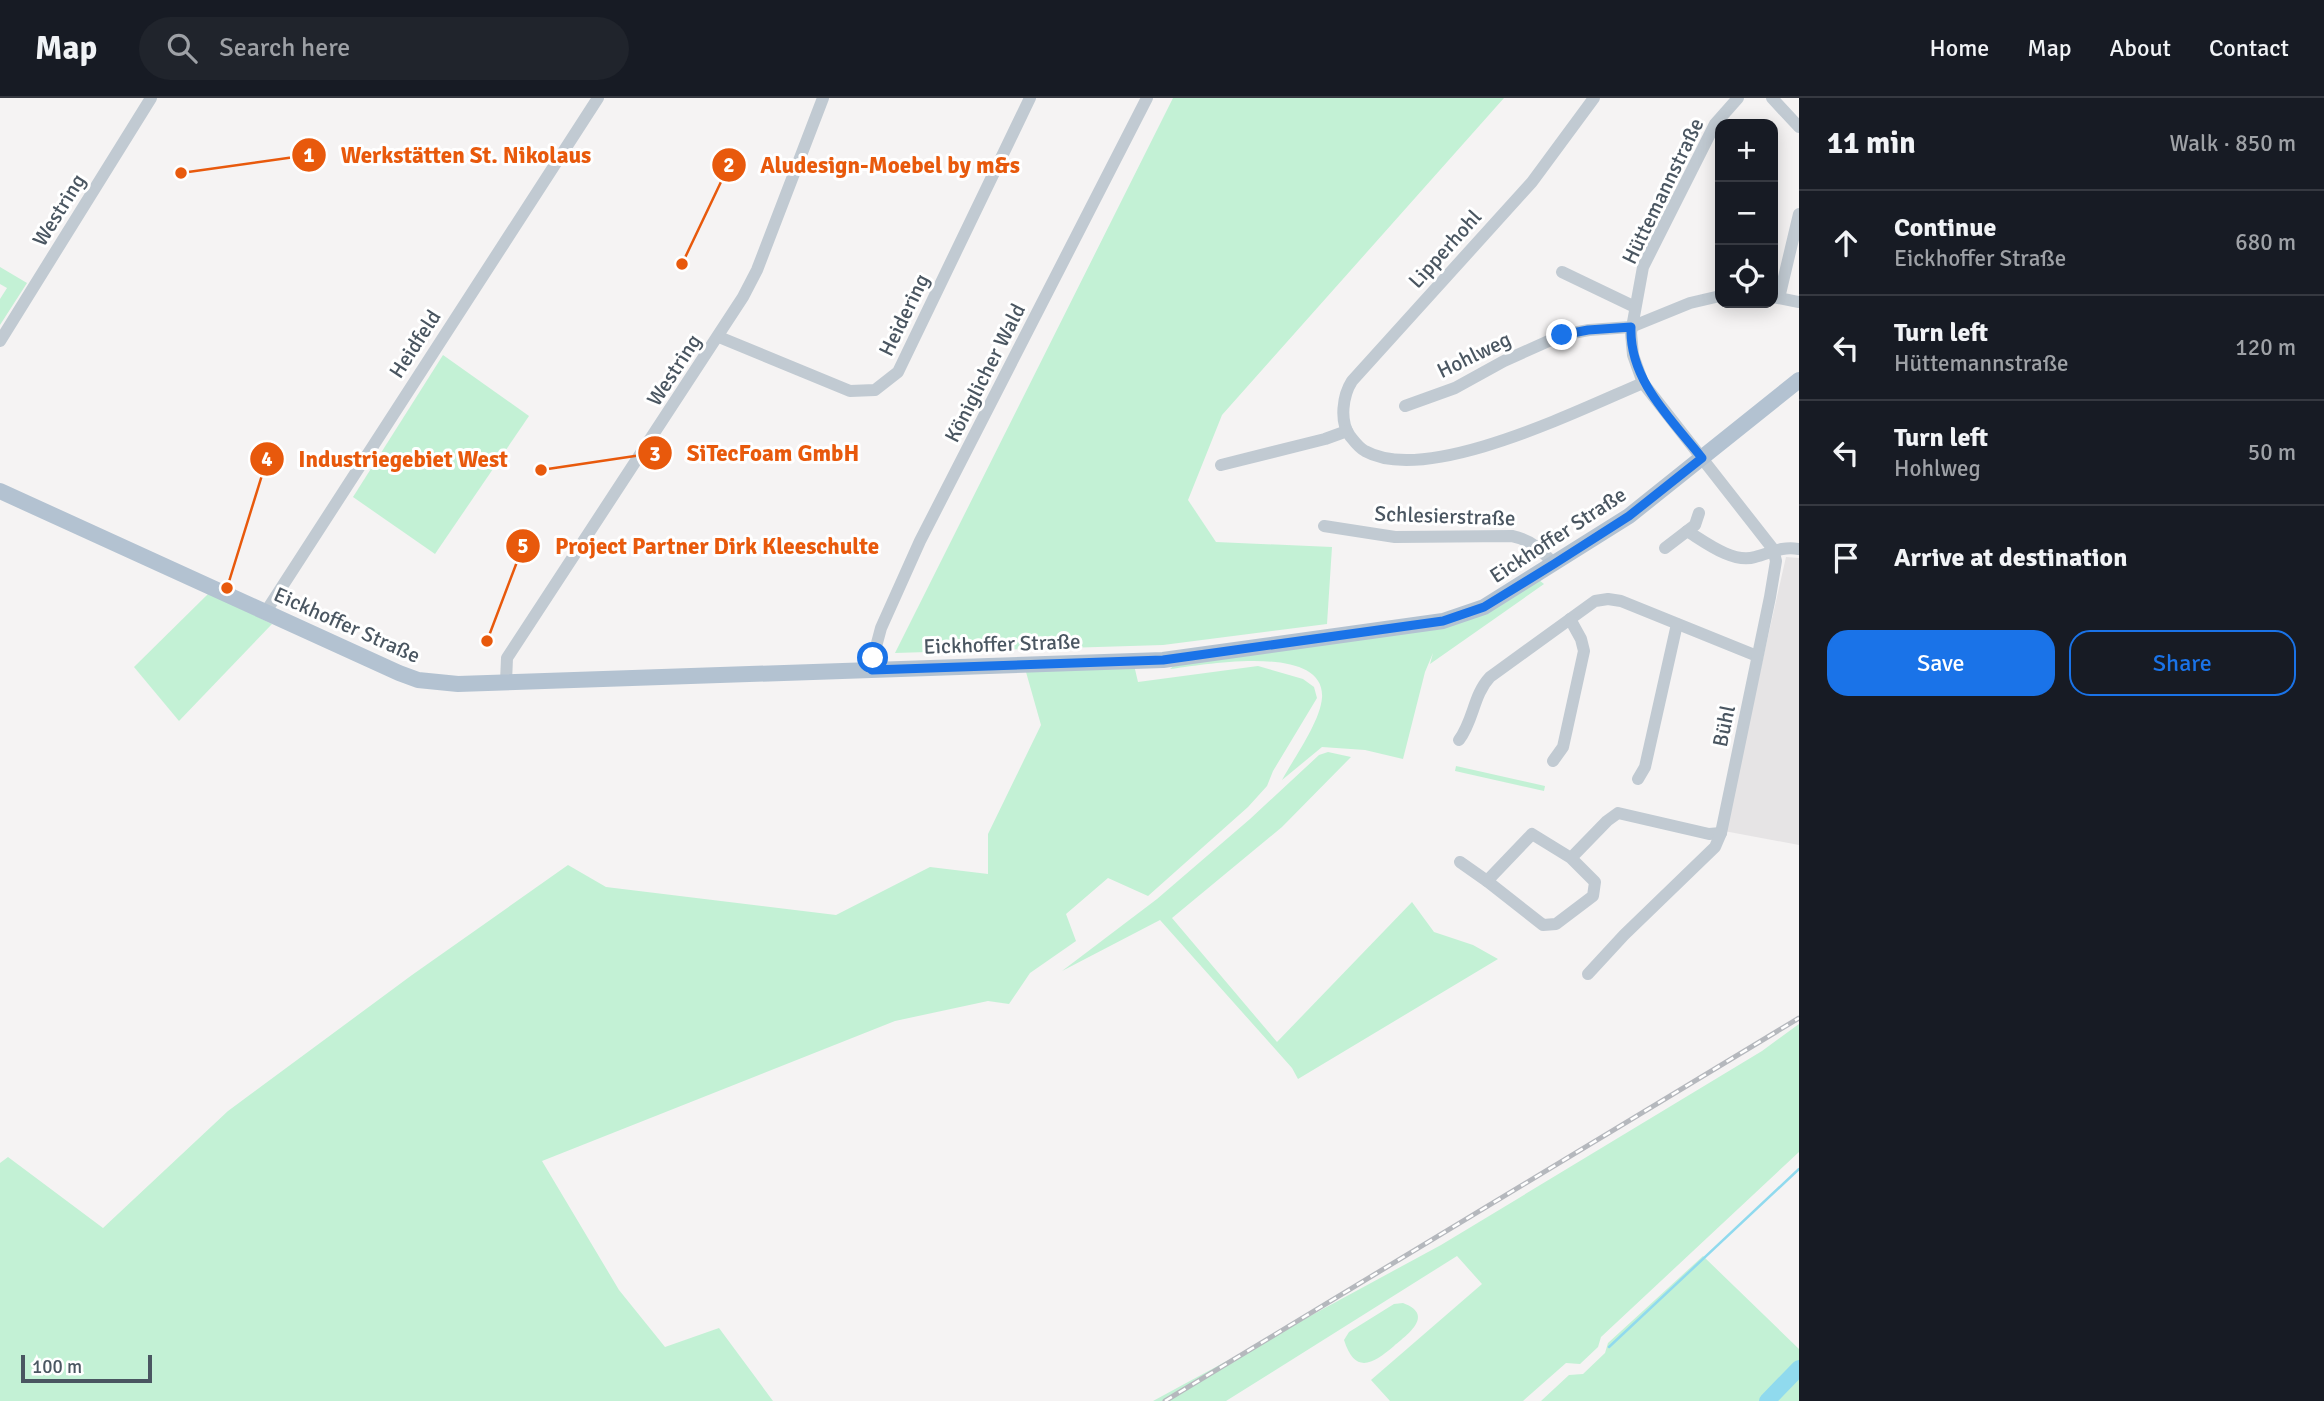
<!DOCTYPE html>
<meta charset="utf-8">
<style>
body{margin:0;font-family:Signika,sans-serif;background:#20242c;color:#f1f3f6}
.controls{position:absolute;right:21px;top:21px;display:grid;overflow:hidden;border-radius:14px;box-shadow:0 4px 18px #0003}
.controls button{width:63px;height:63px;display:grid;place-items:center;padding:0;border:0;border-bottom:2px solid #363941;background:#171b24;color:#f1f3f6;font:35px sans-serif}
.scale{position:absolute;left:21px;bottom:18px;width:131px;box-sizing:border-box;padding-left:7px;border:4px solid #4a5661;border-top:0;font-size:19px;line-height:24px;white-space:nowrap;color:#4a5661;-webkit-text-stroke:5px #fff;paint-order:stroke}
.stop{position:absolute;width:21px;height:21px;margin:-16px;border:5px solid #1a73e8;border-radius:50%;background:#fff}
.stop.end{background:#1a73e8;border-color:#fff;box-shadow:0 2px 7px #0008}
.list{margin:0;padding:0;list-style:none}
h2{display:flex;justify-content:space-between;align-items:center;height:91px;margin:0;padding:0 28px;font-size:30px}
h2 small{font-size:23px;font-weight:400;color:#9ea1a6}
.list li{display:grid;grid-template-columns:46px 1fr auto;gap:21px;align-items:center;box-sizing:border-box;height:105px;padding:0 28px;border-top:2px solid #363941}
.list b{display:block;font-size:26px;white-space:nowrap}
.list p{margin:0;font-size:23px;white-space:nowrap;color:#9ea1a6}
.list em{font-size:23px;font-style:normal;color:#9ea1a6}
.actions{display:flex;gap:14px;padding:21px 28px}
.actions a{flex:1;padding:16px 0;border:2px solid #1a73e8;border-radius:21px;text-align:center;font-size:24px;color:#1a73e8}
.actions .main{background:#1a73e8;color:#fff}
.icon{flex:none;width:38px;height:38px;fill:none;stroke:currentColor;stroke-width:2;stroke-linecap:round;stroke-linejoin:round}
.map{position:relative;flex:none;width:1799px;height:1303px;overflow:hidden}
header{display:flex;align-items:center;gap:42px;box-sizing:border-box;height:98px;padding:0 35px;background:#171b24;border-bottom:2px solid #363941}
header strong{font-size:33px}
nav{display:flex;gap:38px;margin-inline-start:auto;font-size:24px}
.search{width:490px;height:63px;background:#20242c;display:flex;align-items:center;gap:18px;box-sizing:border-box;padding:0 24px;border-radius:38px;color:#9ea1a6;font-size:26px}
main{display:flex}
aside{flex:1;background:#171b24}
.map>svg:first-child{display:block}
.education{fill:#e6e4e5}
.green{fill:#c3f1d5}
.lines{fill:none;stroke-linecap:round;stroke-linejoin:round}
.stream{stroke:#90daee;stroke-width:2.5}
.river{stroke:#90daee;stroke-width:16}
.minor{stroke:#c1cad2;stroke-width:12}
.major{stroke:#b3c2d1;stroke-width:16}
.rail-casing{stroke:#b5b8bd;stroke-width:5}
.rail{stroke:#fff;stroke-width:2.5;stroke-dasharray:8;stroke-linecap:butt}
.route{stroke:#1a73e8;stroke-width:9}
.labels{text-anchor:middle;stroke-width:6;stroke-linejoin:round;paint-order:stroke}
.street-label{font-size:21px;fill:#4a5661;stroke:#fff}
.leader{fill:none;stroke:#e8590c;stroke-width:2.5}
.callout-dot{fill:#e8590c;stroke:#fff;stroke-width:2.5}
.mark-label{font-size:21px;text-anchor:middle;font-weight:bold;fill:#fff}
.callout-label{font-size:23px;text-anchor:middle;font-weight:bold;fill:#e8590c;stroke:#fff;stroke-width:6;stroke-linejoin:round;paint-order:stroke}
</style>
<header>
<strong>Map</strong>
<div class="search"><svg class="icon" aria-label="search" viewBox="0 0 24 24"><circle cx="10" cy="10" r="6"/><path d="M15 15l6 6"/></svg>Search here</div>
<nav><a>Home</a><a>Map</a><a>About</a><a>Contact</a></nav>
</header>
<main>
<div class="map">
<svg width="1799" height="1303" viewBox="0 0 1799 1303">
<rect width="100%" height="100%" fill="#f5f3f3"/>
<polygon class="education" points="1786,459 1799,460 1799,747 1724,733"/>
<g class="green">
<polygon points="1173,0 1504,0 1222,317 1188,402 1216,444 1332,449 1327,526 1163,547 895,555"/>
<polygon points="0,169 27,185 0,227 0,201 7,190 0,186"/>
<polygon points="443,257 529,318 435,456 353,399"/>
<path d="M1539,482L1544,486L1430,566L1433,555L1425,574L1403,661L1365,652L1322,649L1282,682C1294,660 1320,624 1322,600C1326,544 1202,567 1170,571L1179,563L1447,527Z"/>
<polygon points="208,496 212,496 272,526 179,623 134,569"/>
<polygon points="1134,567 1138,584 1258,568 1303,581 1314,589 1317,600 1273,673 1267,688 1248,709 1148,798 1108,780 1066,816 1076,843 1030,875 1009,906 988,903 895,923 542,1063 619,1192 665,1249 719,1230 773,1303 0,1303 0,1065 8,1059 103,1130 228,1013 412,877 568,767 606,789 836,817 930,769 988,776 988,736 1041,627 1026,574"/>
<polygon points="1328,654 1351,659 1282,729 1172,820 1277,944 1412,804 1434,834 1473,847 1498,861 1298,981 1292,970 1160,822 1062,873 1157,801 1250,721 1319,657"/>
<polygon points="1456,668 1545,688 1544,693 1455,673"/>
<polygon points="1799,926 1799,1054 1601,1239 1598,1249 1580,1266 1566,1265 1523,1303 1390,1303 1371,1282 1482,1186 1457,1158 1226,1303 1153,1303 1441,1147 1762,953"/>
<polygon points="1703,1158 1799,1251 1799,1303 1541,1303 1569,1277 1583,1276 1605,1255 1608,1245"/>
<path d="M1403,1205C1435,1217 1408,1236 1394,1248C1373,1266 1355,1277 1344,1242L1349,1234L1394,1206Z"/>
</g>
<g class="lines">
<polyline class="stream" points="1609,1249 1799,1071"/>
<polyline class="river" points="1767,1303 1799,1270"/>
<g class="minor">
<path d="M1594,0L1532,84L1352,283C1343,297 1339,323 1350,338C1354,343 1359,350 1365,353C1427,388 1581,311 1643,285"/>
<polyline points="1772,0 1799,29"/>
<polyline points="1562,174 1635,209"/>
<polyline points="1773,199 1799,204"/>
<polyline points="1779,200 1799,116"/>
<polyline points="719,239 850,293 875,292 898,274 1030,0"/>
<polyline points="0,243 151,0"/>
<polyline points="1405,308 1455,290 1504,263 1562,237 1589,232 1631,229 1690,205 1720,198"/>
<polyline points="1221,367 1325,341 1347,333"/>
<path d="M1324,428L1395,439L1512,438C1532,442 1541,452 1554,466"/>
<path d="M1687,433C1705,444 1733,466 1755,459C1771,455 1781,448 1799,451"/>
<polyline points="1665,450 1695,427 1699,415"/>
<polyline points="265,515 598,0"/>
<polyline points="872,572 873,560 881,530 920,443 1147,0"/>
<polyline points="506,584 507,560 743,199 757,172 823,0"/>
<path d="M1459,642C1474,622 1473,597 1490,579L1595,503L1608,501L1621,503L1757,558"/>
<polyline points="1553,663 1563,649 1584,553 1581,541 1570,521"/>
<polyline points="1638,681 1645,669 1677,526"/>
<polyline points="1571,760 1595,784 1593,798 1556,826 1543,827 1487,783 1532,736 1571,760 1607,723 1618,715 1709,736 1721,735"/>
<polyline points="1460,764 1487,783"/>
<polyline points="1588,876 1624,837 1715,749 1721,735 1770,499 1776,463 1773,451 1643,285 1633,257 1631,235 1643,169 1715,26 1738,0"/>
</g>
<polyline class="major" points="0,393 399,575 418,582 458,586 1163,562 1443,523 1484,509 1629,418 1799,282"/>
<defs>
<polyline id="rail" points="1165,1303 1799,920"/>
</defs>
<use href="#rail" class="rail-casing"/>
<use href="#rail" class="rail"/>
</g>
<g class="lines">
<path class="route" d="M873,560L872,572L1163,562L1443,523L1484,509L1554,466L1629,418L1702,360C1671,321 1629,282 1631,229L1588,232L1562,237"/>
</g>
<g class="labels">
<g class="street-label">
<text transform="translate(1663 93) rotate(-64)" y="7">Hüttemannstraße</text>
<text transform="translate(59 112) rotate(-58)" y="7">Westring</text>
<text transform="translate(1445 151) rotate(-48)" y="7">Lipperhohl</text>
<text transform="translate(904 217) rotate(-64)" y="7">Heidering</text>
<text transform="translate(415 246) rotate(-57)" y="7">Heidfeld</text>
<text transform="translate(1474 257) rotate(-26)" y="7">Hohlweg</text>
<text transform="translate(674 272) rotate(-57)" y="7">Westring</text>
<text transform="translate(985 275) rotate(-63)" y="7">Königlicher Wald</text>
<text transform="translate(1445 418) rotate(2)" y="7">Schlesierstraße</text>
<text transform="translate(1558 437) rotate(-33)" y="7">Eickhoffer Straße</text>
<text transform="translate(347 527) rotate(24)" y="7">Eickhoffer Straße</text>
<text transform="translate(1002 546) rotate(-2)" y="7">Eickhoffer Straße</text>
<text transform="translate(1724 628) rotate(-78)" y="7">Bühl</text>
</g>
</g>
<path class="leader" d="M181 75L309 57M682 166L729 67M541 372L655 355M227 490L267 361M487 543L523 448"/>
<g class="callout-dot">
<circle cx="181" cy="75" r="7"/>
<circle cx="682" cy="166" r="7"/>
<circle cx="541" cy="372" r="7"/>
<circle cx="227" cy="490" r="7"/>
<circle cx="487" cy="543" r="7"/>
<circle cx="309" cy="57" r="18"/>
<circle cx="729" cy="67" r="18"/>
<circle cx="655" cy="355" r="18"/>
<circle cx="267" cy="361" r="18"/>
<circle cx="523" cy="448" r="18"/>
</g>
<g class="mark-label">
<text x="309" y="64">1</text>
<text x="729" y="74">2</text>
<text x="655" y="363">3</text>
<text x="267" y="368">4</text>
<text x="523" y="455">5</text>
</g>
<g class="callout-label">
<text x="466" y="65">Werkstätten St. Nikolaus</text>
<text x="890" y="75">Aludesign-Moebel by m&amp;s</text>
<text x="773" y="363">SiTecFoam GmbH</text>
<text x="403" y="369">Industriegebiet West</text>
<text x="717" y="456">Project Partner Dirk Kleeschulte</text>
</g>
</svg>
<div class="controls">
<button>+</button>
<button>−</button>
<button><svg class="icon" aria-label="locate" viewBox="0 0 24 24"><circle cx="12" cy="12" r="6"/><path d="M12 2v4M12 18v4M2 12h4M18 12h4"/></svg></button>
</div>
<div class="scale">100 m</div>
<div class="stop" style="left:873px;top:560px"></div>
<div class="stop end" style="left:1562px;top:237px"></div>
</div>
<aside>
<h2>11 min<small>Walk · 850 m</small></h2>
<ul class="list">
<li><svg class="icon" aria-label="ahead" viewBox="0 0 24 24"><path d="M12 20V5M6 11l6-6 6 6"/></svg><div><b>Continue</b><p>Eickhoffer Straße</p></div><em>680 m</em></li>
<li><svg class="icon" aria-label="left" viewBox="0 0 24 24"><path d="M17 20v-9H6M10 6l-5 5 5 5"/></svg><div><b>Turn left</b><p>Hüttemannstraße</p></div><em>120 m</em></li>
<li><svg class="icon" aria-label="left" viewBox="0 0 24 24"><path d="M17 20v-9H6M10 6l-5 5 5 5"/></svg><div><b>Turn left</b><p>Hohlweg</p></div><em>50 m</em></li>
<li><svg class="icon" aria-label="arrive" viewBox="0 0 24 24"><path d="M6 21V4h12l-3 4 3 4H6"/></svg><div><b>Arrive at destination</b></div></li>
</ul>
<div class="actions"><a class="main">Save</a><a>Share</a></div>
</aside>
</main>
